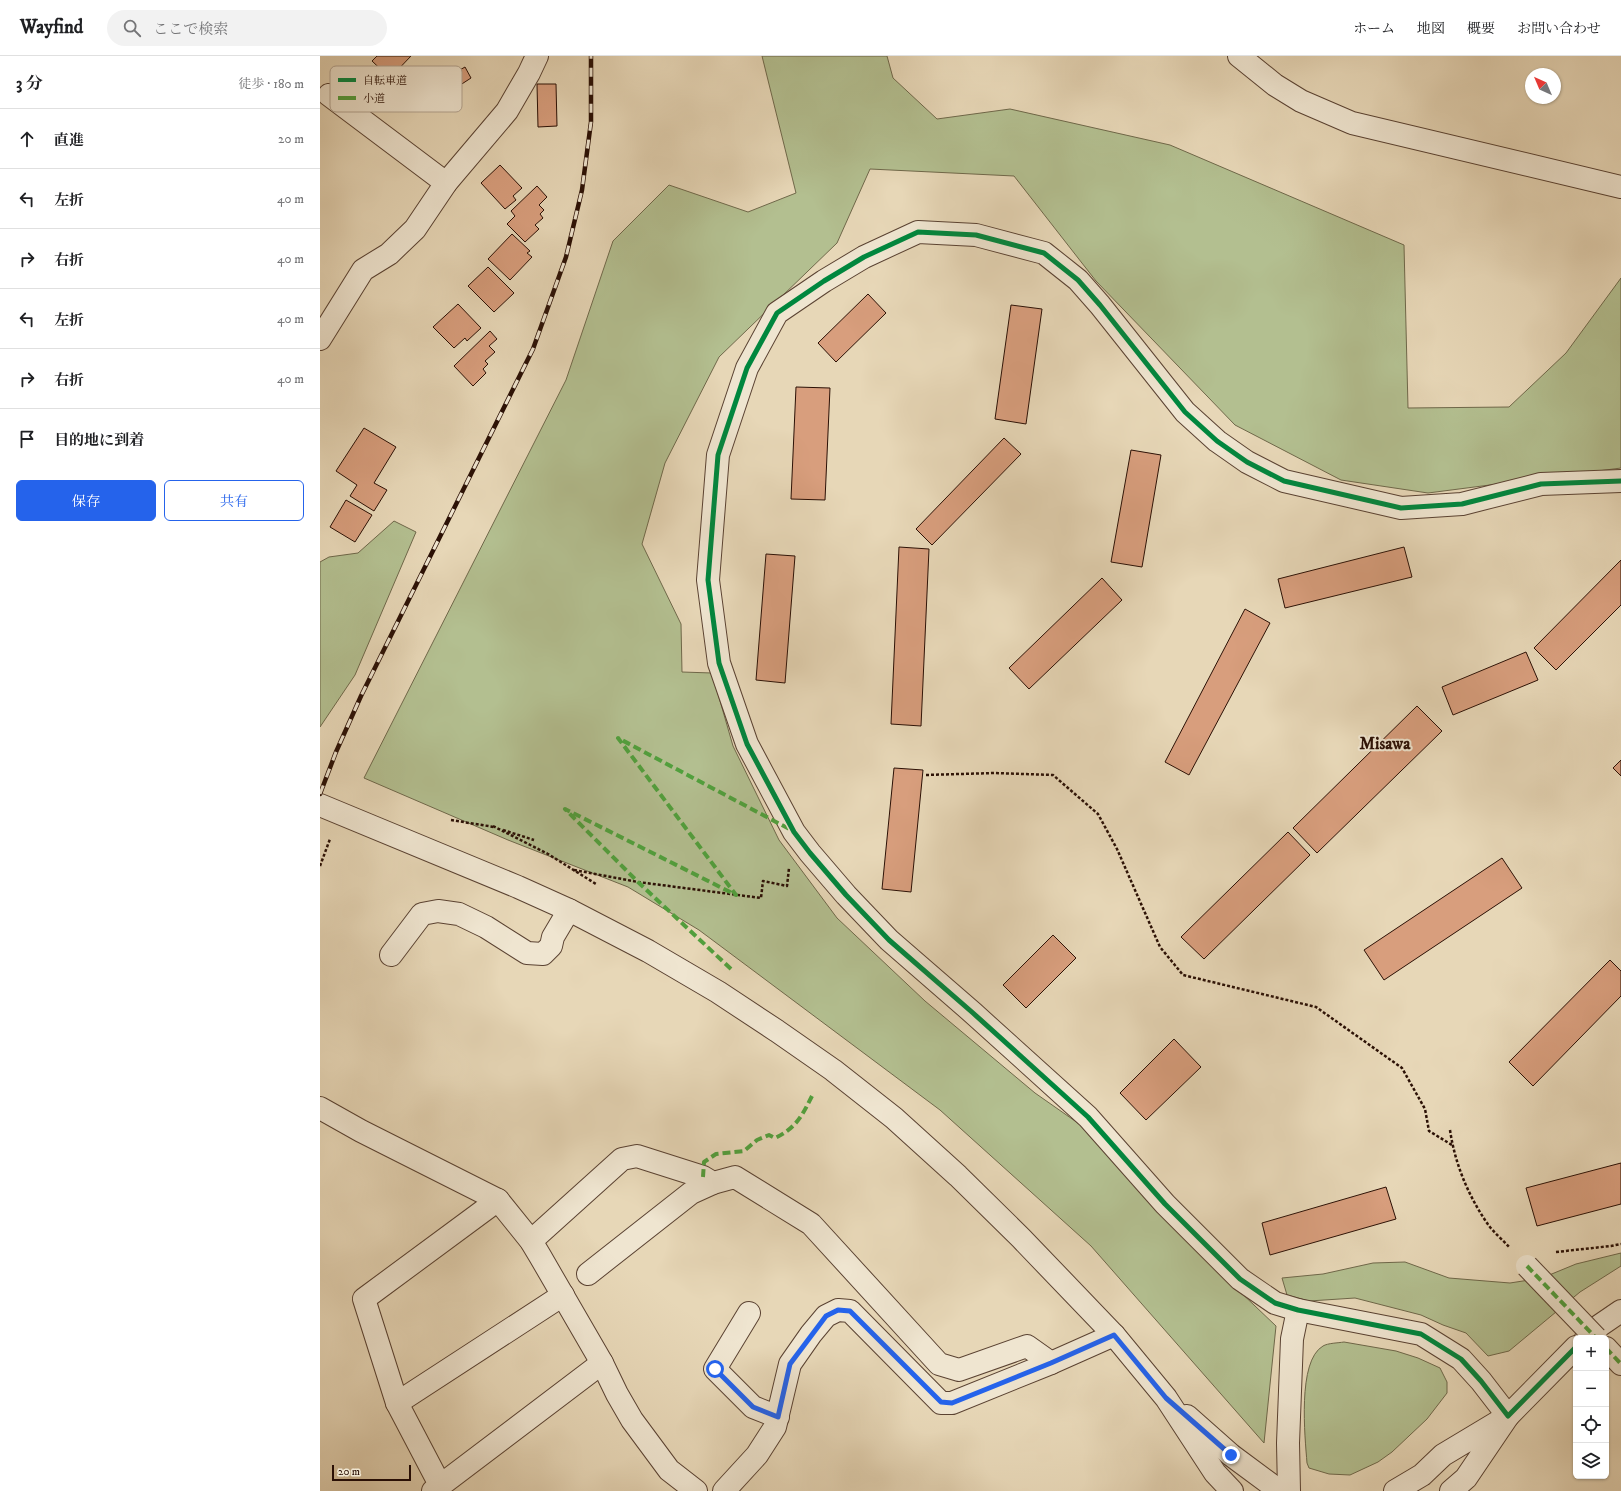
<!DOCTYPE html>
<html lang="ja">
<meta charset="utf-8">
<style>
body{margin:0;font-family:"IM FELL DW Pica","Noto Serif JP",serif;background:#f2f2f2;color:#202124}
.controls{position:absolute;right:12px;bottom:12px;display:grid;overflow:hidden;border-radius:6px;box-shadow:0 1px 3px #0004}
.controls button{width:36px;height:36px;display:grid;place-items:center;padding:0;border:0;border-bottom:1px solid #e0e0e0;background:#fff;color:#202124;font:20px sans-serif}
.compass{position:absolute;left:1205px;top:12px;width:36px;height:36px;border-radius:50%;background:#fff;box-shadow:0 1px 3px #0004;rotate:316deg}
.scale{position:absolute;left:12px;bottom:10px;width:79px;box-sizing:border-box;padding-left:4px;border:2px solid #2b1005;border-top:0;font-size:11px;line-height:14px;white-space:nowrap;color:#2b1005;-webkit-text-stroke:3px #efe5d0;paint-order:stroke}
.stop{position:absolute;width:12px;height:12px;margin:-9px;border:3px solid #2563eb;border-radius:50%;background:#fff}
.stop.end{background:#2563eb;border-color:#fff;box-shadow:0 1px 4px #0008}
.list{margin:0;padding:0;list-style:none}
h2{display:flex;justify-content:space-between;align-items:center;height:52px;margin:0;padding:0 16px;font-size:17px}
h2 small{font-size:13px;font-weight:400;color:#757577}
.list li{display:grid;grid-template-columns:26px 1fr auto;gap:12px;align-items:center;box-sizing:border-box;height:60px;padding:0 16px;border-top:1px solid #e0e0e0}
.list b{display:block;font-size:15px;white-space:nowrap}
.list em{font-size:13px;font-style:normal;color:#757577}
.actions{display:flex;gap:8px;padding:12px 16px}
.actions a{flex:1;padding:9px 0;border:1px solid #2563eb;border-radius:6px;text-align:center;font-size:14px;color:#2563eb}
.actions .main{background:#2563eb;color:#fff}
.icon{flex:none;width:22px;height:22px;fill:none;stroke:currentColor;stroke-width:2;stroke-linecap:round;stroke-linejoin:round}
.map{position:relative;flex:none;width:1301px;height:1435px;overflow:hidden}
header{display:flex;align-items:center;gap:24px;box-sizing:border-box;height:56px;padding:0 20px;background:#fff;border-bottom:1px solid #e0e0e0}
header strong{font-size:19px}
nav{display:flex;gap:22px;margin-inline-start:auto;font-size:14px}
.search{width:280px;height:36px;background:#f2f2f2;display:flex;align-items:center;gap:10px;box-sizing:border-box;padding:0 14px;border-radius:22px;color:#757577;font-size:15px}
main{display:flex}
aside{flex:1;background:#fff}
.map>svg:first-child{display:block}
.green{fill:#b3bf90;stroke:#6f684a}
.building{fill:#d89e7d;stroke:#2b1005}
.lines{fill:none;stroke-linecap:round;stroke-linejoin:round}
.minor-casing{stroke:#5a4232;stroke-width:24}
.path{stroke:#2b1005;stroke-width:2.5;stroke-dasharray:3 2;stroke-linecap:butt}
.minor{stroke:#efe5d0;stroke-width:22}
.rail-casing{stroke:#2b1005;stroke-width:4.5}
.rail{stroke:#efe5d0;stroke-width:3;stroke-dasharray:9;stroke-linecap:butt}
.minor-bridge-casing{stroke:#5a4232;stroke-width:24;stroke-linecap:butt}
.minor-bridge{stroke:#efe5d0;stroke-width:22}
.quiet{stroke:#51a03d;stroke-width:4;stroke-dasharray:8 4;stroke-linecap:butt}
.cycleway-casing{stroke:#efe5d0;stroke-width:8}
.cycleway{stroke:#00873e;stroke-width:5}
.route{stroke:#2563eb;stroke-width:5}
.labels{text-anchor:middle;stroke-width:4;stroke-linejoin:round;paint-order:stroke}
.neighbourhood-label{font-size:17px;font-weight:bold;fill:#2b1005;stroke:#efe5d0}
.key{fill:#efe5d0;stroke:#b4a593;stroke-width:1}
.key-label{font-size:11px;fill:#2b1005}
</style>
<header>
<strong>Wayfind</strong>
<div class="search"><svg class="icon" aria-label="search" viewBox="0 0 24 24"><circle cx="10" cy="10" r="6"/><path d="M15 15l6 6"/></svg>ここで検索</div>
<nav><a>ホーム</a><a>地図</a><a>概要</a><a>お問い合わせ</a></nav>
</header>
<main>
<aside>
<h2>3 分<small>徒歩 · 180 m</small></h2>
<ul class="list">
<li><svg class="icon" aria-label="ahead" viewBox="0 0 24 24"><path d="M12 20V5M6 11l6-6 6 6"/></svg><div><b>直進</b></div><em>20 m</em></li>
<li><svg class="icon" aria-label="left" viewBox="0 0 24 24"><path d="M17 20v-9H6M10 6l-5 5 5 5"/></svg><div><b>左折</b></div><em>40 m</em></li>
<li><svg class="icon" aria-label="right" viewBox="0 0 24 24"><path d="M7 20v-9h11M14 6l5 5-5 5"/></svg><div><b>右折</b></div><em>40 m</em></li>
<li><svg class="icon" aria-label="left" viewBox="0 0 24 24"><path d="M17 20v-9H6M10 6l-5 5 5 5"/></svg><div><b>左折</b></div><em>40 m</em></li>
<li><svg class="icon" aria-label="right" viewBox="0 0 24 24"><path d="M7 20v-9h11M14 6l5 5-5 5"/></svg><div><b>右折</b></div><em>40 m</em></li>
<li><svg class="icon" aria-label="arrive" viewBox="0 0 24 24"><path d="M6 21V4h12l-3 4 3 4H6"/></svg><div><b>目的地に到着</b></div></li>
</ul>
<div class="actions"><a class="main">保存</a><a>共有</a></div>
</aside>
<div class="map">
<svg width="1301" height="1435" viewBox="0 0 1301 1435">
<rect width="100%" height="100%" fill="#e7d7b7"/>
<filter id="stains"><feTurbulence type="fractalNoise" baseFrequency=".005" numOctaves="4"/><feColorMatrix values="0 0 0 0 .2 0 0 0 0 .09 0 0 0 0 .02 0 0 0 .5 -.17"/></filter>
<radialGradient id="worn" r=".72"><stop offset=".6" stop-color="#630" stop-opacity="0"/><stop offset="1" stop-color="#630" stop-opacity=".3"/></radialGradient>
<g class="green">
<polygon points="442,0 567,0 573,22 617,63 690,53 850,89 1084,189 1088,352 1189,351 1246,297 1301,222 1301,412 1108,437 1021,424 915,369 776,225 694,120 550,113 517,187 399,301 345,407 322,488 361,568 362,616 392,617 413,690 459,784 517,862 605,945 715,1037 775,1079 871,1189 956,1270 944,1387 771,1190 620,1054 379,874 308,831 188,784 44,722 246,324 293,185 349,129 428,156 476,137"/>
<polygon points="74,465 96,476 35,619 0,671 0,506 9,501 38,497"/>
<polygon points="1301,1197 1301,1210 1260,1236 1189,1295 1168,1300 1146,1277 1123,1269 1101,1259 1035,1242 989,1245 967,1239 962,1222 1003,1218 1053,1207 1085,1206 1129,1222 1190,1227 1222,1222 1256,1208"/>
<path d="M1024,1286L1076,1295L1098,1302L1120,1312L1127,1326V1337L1107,1363L1072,1396L1058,1406L1030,1419L1009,1418L989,1412L987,1407C985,1381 977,1305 1003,1290C1008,1287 1018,1287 1024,1286Z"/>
</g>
<g class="building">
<polygon points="57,0 91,0 70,22 52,5"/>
<polygon points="145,11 151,22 131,35 124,23"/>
<polygon points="217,28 236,28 237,70 218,71"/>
<polygon points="180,109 202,132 193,140 196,144 185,153 161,127"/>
<polygon points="217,130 227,141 219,149 224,154 220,158 223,162 215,169 219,173 205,186 187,168 195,160 191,155"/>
<polygon points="192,178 210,195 207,197 212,201 190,224 168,203"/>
<polygon points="168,211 194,237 174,256 148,230"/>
<polygon points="548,238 566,257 516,306 498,287"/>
<polygon points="138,248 161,272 147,285 145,282 134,292 113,271"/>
<polygon points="691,249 722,253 706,368 675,363"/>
<polygon points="170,275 177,283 169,290 175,296 165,305 168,308 163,313 166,317 153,330 134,310"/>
<polygon points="476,331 510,332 505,444 471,443"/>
<polygon points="44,372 76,391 54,427 67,434 54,455 30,440 37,429 16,415"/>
<polygon points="684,382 701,398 612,489 596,473"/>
<polygon points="811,394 841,399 822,511 791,506"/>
<polygon points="26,444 52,459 35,486 10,471"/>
<polygon points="579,491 609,493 601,670 571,668"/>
<polygon points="1084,491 1092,521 965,552 958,523"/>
<polygon points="446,498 475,500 465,627 436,624"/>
<polygon points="1301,504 1301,549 1236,614 1214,592"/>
<polygon points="782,522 802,544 709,633 689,612"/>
<polygon points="925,553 950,567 869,719 845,706"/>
<polygon points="1206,596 1218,624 1133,659 1122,631"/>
<polygon points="1097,650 1122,675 997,797 973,772"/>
<polygon points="1301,704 1301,720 1293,712"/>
<polygon points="574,712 603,714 591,836 562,833"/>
<polygon points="968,776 990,799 884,903 861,881"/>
<polygon points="1182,802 1202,832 1064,924 1044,894"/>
<polygon points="733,879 756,902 706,952 683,929"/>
<polygon points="1290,904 1301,915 1301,940 1213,1030 1189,1006"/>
<polygon points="854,983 881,1011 826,1064 800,1037"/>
<polygon points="1301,1107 1301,1148 1217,1170 1206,1132"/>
<polygon points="1066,1131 1076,1163 950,1199 942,1167"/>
</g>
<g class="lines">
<defs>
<g id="minor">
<polyline points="919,0 955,29 981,45 1032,67 1301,131"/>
<polyline points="9,39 126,127"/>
<polyline points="0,283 43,214 69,198 95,173 126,127 187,55 209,17 217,0"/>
<polyline points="0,749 198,831 249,854 328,895 398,936 457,975 513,1014 574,1062 638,1120 701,1182 794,1279 846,1342 895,1417 912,1435"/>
<polyline points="71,899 102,858 118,855 139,858 166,871 207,897 223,898 231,890 233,881 249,854"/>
<polyline points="0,1052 41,1075 178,1144 211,1185 220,1200 282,1307 297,1338 312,1364 349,1414 376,1435"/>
<polyline points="211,1185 302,1103 317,1100 383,1121 393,1127 415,1121 491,1168 619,1308 639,1314 707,1290 731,1307"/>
<polyline points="268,1218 371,1137 393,1127"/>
<polyline points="429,1257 395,1313 433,1351 458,1361"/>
<polyline points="1266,1282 1279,1270 1301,1255"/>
<polyline points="1256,1291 1188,1360 1161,1325 1141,1303 1101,1278 978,1254 955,1247 920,1223 845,1148 768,1061 653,957 569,884 526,839 490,797 474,776 427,688 399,607 388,524 398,399 427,312 457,257 504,225 544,201 598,176 656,179 724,197 758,224 780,249 865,356 897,385 927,406 964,425 1081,452 1142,448 1221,428 1301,425"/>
<polyline points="1286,1292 1301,1308"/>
<polyline points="77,1347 243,1239"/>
<polyline points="867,1360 911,1399 957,1433 962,1435"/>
<polyline points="120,1429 77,1347 44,1243 178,1144"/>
<polyline points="113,1435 282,1307"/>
<polyline points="404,1435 437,1399 455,1371 470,1308 491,1278 506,1260 518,1254 530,1255 621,1347 632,1347 731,1307 794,1279"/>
<polyline points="969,1435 968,1387 972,1283 978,1254"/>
<polyline points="1075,1435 1102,1419 1123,1399 1188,1360 1146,1422 1131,1435"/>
</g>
</defs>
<use href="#minor" class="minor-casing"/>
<g class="path">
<polyline points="606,719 674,717 733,719 778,758 797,793 840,891 863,919 996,951 1082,1012 1105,1053 1109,1075 1132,1089"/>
<polyline points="131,764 174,771"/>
<polyline points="173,770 228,798 276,828"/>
<polyline points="183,774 214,784"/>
<polyline points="0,810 10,783"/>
<polyline points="254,814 318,826 441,842 443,825 467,830 469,812"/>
<path d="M1130,1074C1135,1108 1148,1139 1167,1167C1173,1176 1183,1184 1190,1192"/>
<polyline points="1236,1196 1291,1190 1301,1188"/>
</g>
<use href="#minor" class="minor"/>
<defs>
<polyline id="rail" points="0,738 16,696 41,640 213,293 246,201 262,134 271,66 271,0"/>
</defs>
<use href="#rail" class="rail-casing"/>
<use href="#rail" class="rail"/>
<defs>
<polyline id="minor-bridge" points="1207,1210 1276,1282"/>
</defs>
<use href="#minor-bridge" class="minor-bridge-casing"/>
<use href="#minor-bridge" class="minor-bridge"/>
<g class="quiet">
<polyline points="411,913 318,826 245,753 416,839 298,682 473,775"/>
<path d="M383,1121L384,1106L396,1098L424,1095L437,1084L449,1079L455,1082C476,1072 482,1060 492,1040"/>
<polyline points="1207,1210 1276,1282"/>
<polyline points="1286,1292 1301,1308"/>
</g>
<defs>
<polyline id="cycleway" points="1256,1291 1188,1360 1161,1325 1141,1303 1101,1278 978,1254 955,1247 920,1223 845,1148 768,1061 653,957 569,884 526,839 490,797 474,776 427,688 399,607 388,524 398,399 427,312 457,257 504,225 544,201 598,176 656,179 724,197 758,224 780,249 865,356 897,385 927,406 964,425 1081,452 1142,448 1221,428 1301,425"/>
</defs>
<use href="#cycleway" class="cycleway-casing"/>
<use href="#cycleway" class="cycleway"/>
</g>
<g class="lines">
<polyline class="route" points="395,1313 433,1351 458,1361 470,1308 506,1260 518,1254 530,1255 621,1346 632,1347 731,1307 794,1279 846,1342 911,1399"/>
</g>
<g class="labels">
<g class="neighbourhood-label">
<text x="1065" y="693">Misawa</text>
</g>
</g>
<rect x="10" y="10" width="132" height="46" rx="6" class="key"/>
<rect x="18" y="22" width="18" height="4" fill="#00873e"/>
<rect x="18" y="40" width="18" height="4" fill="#51a03d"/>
<g class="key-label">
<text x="43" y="28">自転車道</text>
<text x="43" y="46">小道</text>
</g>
<rect width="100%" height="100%" filter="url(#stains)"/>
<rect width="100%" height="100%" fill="url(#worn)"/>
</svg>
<div class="controls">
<button>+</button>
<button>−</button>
<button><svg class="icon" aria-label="locate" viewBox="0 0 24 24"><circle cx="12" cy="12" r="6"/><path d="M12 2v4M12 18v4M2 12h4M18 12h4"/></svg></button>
<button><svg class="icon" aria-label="layers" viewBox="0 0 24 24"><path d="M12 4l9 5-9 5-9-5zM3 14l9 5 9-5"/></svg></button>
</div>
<svg class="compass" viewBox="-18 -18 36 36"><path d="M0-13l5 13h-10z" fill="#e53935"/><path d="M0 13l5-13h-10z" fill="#757577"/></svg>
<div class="scale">20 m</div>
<div class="stop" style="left:395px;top:1313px"></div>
<div class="stop end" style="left:911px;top:1399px"></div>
</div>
</main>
